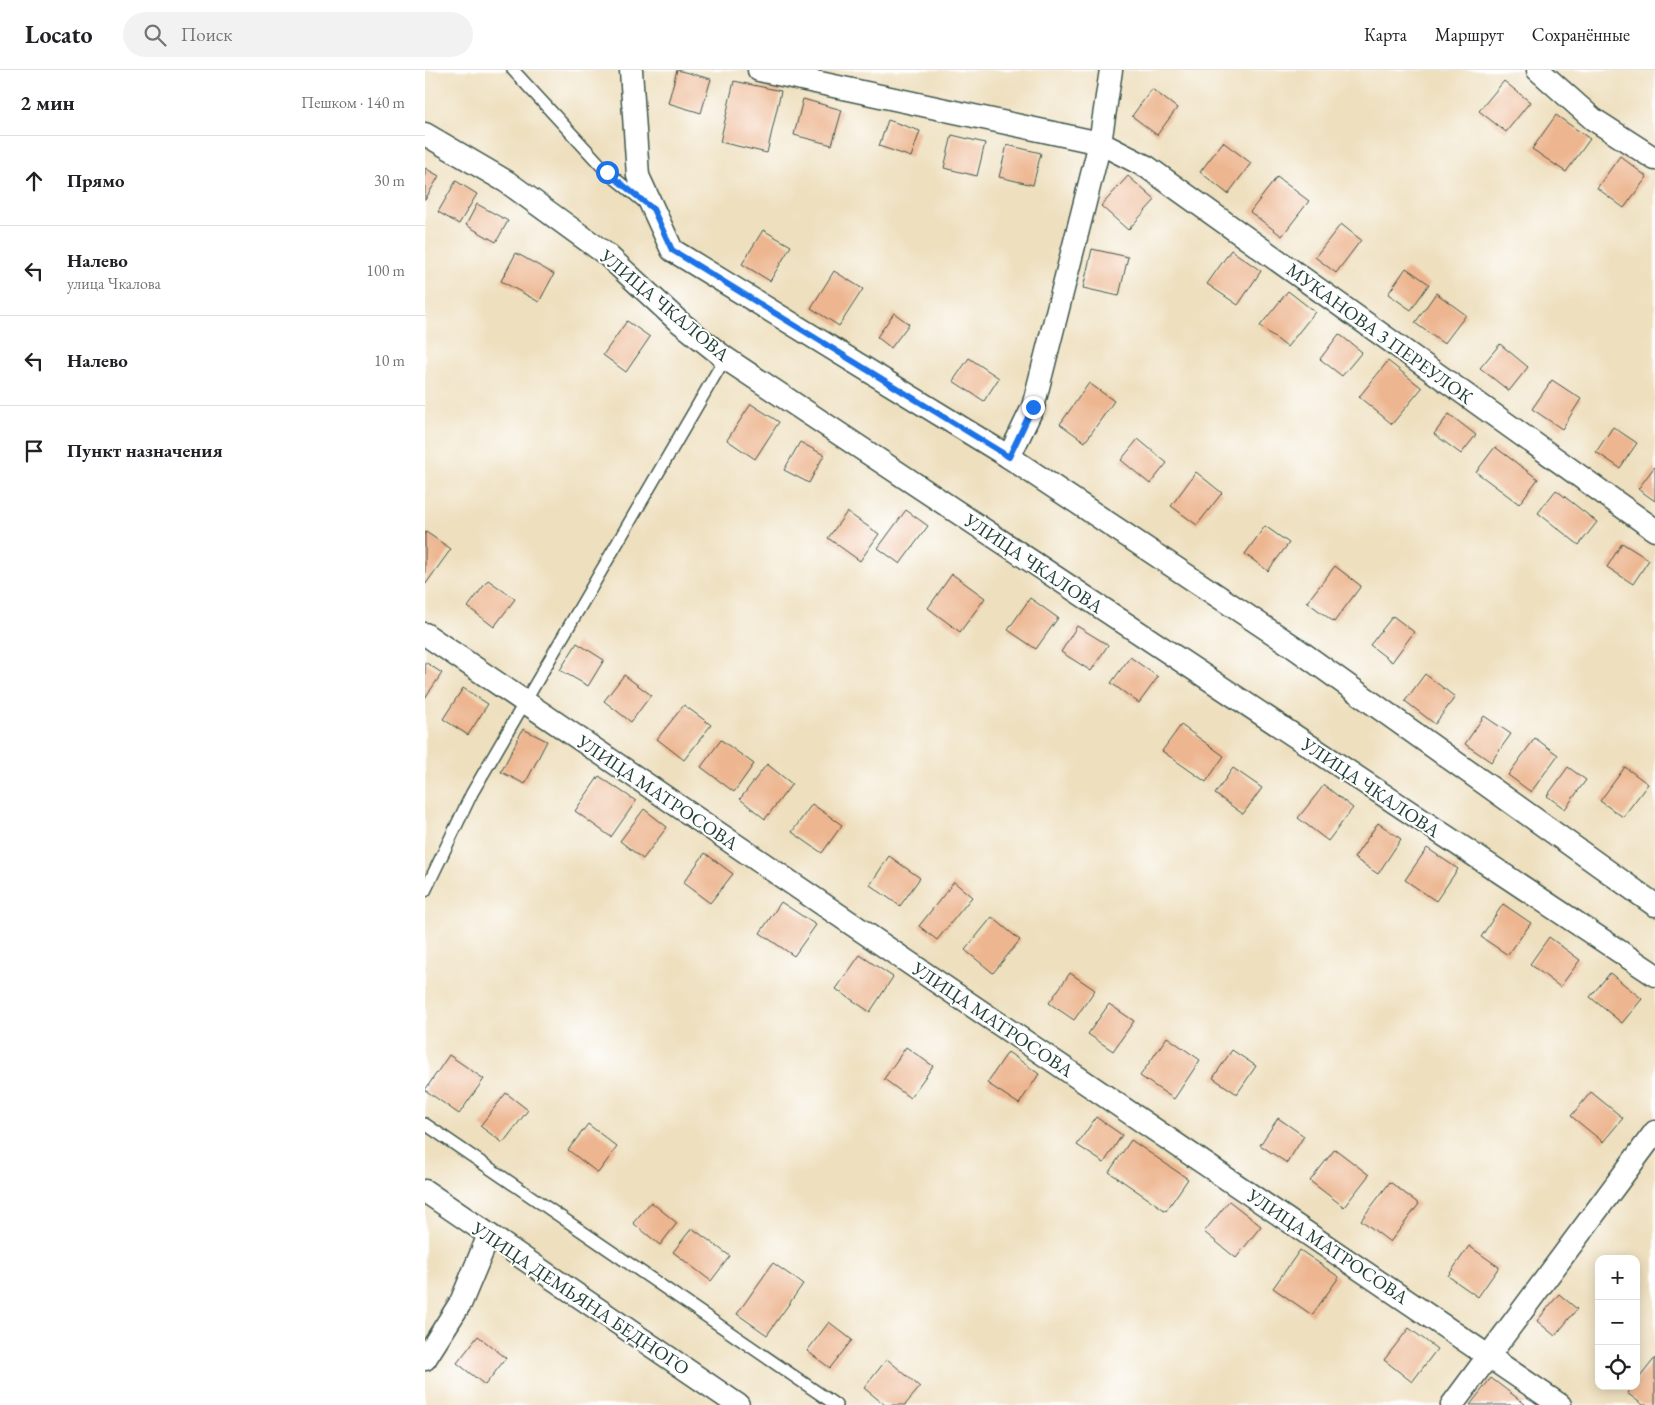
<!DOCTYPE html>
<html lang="ru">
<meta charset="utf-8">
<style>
body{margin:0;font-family:"EB Garamond",serif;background:#f2f2f2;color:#202124}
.controls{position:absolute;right:15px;bottom:15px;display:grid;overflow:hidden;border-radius:10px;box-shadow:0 2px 12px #0003}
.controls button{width:45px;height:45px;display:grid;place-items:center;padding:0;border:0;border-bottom:1px solid #e0e0e0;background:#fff;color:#202124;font:25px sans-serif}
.stop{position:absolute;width:15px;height:15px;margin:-11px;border:4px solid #1a73e8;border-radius:50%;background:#fff}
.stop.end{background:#1a73e8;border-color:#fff;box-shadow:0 1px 5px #0008}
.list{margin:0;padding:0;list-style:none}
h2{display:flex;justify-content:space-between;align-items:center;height:65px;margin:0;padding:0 20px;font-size:21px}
h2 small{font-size:16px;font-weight:400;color:#757577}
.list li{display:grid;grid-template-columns:32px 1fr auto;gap:15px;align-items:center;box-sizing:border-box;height:90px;padding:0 20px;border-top:1px solid #e0e0e0}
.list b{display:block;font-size:19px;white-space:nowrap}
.list p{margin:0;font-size:16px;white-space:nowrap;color:#757577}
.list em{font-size:16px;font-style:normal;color:#757577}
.icon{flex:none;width:28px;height:28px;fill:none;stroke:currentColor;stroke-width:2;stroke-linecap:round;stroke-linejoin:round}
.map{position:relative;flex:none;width:1230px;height:1335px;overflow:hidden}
header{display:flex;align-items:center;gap:30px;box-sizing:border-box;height:70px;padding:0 25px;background:#fff;border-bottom:1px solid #e0e0e0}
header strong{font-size:24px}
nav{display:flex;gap:28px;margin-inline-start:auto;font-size:18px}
.search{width:350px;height:45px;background:#f2f2f2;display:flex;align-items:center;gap:12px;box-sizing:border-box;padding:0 18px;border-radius:28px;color:#757577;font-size:19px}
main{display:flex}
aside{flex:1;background:#fff}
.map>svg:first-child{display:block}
.building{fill:#edb690}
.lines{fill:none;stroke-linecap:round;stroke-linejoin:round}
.lane-casing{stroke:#3e5549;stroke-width:14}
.street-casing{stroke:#3e5549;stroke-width:25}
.lane{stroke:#fff;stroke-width:11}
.street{stroke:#fff;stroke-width:22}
.route{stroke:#1a73e8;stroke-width:6}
.labels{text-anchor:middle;stroke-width:4;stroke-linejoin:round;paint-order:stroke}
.street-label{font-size:19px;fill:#1f3d34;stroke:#fff}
</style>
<header>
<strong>Locato</strong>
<div class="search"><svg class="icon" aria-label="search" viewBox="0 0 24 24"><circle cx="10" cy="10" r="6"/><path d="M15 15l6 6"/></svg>Поиск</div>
<nav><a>Карта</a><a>Маршрут</a><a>Сохранённые</a></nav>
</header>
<main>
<aside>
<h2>2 мин<small>Пешком · 140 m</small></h2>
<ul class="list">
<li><svg class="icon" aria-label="ahead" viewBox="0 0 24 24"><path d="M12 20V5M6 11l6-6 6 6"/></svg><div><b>Прямо</b></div><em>30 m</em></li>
<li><svg class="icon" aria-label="left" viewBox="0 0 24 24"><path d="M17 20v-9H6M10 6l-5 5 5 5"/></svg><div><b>Налево</b><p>улица Чкалова</p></div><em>100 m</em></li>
<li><svg class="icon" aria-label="left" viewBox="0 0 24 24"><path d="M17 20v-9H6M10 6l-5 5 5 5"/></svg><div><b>Налево</b></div><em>10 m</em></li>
<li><svg class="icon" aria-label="arrive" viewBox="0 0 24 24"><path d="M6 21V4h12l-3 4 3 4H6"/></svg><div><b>Пункт назначения</b></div></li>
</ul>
</aside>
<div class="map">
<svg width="1230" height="1335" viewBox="0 0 1230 1335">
<rect width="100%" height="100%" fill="#fff"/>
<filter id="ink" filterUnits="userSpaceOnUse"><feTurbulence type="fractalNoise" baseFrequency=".02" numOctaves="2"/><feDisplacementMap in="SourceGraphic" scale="10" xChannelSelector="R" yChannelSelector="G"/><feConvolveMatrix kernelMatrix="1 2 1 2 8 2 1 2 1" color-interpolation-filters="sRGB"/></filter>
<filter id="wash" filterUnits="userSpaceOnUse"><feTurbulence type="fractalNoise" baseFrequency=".0096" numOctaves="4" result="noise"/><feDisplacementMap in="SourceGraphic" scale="20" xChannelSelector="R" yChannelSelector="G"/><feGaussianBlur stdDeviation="1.12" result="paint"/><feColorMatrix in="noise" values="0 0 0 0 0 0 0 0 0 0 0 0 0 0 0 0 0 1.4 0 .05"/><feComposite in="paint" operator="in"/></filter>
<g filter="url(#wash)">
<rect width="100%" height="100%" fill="#eedfbe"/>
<g id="blocks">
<g class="building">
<polygon points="252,0 286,9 276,43 243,33"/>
<polygon points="309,11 356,21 342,83 295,72"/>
<polygon points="1079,11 1105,32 1081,62 1054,41"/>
<polygon points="727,19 752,38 732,65 707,46"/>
<polygon points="378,29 417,40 407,75 369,65"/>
<polygon points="1131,45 1165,69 1141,102 1107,79"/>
<polygon points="463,50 495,61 486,87 454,76"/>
<polygon points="527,65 560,73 552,106 519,98"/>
<polygon points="798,72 826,93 803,124 775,102"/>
<polygon points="582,75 616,83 608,115 574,107"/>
<polygon points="1195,86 1222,107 1199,138 1172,118"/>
<polygon points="0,98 14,106 0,130"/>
<polygon points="703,106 730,130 703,160 676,136"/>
<polygon points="852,107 884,131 857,166 825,142"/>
<polygon points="31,111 52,124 34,154 13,142"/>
<polygon points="52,134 83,151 71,172 41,155"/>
<polygon points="916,154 936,170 911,203 890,187"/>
<polygon points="338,160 366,176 345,211 317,194"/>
<polygon points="667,179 703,187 694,226 658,218"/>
<polygon points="806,180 836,201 813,235 782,214"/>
<polygon points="91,183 129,204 114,232 76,211"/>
<polygon points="981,198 1004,214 986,240 963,224"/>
<polygon points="409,201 438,219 414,256 386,238"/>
<polygon points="863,221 890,242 862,277 835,256"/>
<polygon points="1011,223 1041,245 1019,274 990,253"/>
<polygon points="469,243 484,254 466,278 452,267"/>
<polygon points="202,251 225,267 201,302 178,285"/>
<polygon points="914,264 937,282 917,306 895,289"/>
<polygon points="1075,274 1103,297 1084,321 1055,298"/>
<polygon points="544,288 574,308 559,331 528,311"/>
<polygon points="963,291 997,318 967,354 934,327"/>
<polygon points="1127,310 1156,329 1137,359 1107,339"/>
<polygon points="664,313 689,331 660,372 635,354"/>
<polygon points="326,334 354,352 330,389 302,370"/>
<polygon points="1024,344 1051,365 1036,384 1009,364"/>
<polygon points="1188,357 1212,373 1195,398 1171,382"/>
<polygon points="713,369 742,393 725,414 696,390"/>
<polygon points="375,372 399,385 384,413 359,400"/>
<polygon points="1070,377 1113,409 1094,434 1051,402"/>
<polygon points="1230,396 1230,431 1213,419"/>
<polygon points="771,402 797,423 772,455 746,436"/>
<polygon points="1131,420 1172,452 1154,475 1113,443"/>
<polygon points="481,440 503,456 475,494 453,478"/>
<polygon points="422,442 454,464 435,491 403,468"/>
<polygon points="840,456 864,473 843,501 820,484"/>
<polygon points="1,462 26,479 0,515 0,464"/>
<polygon points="1197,473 1224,490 1208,514 1182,497"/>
<polygon points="910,496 936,516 909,552 882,532"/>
<polygon points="527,504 560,528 535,562 503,538"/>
<polygon points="63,510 90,529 69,557 43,537"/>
<polygon points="605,528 633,548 611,579 583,560"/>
<polygon points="968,546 989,562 967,592 945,575"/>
<polygon points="652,556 683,575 666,601 636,582"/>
<polygon points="152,573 179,590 163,616 135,600"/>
<polygon points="705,587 733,607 714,633 686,613"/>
<polygon points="0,592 17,603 0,628"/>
<polygon points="1000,604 1030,627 1010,654 980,631"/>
<polygon points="199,605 226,625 206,652 179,631"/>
<polygon points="38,618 63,634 43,665 18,649"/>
<polygon points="259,635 286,655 259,690 232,669"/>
<polygon points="1059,646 1086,664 1066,692 1040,674"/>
<polygon points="756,655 799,686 781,712 737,681"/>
<polygon points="98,659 122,671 100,714 76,702"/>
<polygon points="1110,668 1133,685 1106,722 1083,705"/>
<polygon points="296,670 329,694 309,722 276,697"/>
<polygon points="342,694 367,714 340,749 315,729"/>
<polygon points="1143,697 1161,710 1140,739 1122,726"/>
<polygon points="1200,697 1223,714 1198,747 1175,731"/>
<polygon points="808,698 837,718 818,744 790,724"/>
<polygon points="174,706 211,731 186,767 150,741"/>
<polygon points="899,715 928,738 903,771 873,748"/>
<polygon points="387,734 417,755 397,783 367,762"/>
<polygon points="219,739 242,757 218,789 195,771"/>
<polygon points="953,753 976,769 953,804 929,788"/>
<polygon points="1002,778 1033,799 1011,831 980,810"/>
<polygon points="280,783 308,804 285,833 258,813"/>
<polygon points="464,786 495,808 475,836 445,815"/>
<polygon points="529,812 547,827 512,870 494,856"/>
<polygon points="356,832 391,855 369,886 335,863"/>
<polygon points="1078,834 1106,853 1083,885 1056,867"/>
<polygon points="567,847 595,870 568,903 540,880"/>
<polygon points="1124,867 1155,890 1135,917 1105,894"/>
<polygon points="435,885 468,907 445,942 411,919"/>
<polygon points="645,903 670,920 649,950 624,933"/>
<polygon points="1185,903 1217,929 1197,953 1165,927"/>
<polygon points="684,934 709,951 688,981 663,964"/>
<polygon points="742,967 775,990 749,1029 715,1006"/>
<polygon points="481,977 508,996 485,1028 459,1009"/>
<polygon points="807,980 831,996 812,1024 788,1008"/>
<polygon points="583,982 614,1004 594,1034 562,1013"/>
<polygon points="24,985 59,1009 34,1044 0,1020"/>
<polygon points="1166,1022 1198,1048 1178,1072 1146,1046"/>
<polygon points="81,1023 103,1040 78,1073 55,1056"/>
<polygon points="671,1047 697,1065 679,1093 652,1075"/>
<polygon points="853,1048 879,1066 862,1093 835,1075"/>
<polygon points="163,1054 192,1077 173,1103 143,1080"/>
<polygon points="706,1070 763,1109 741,1141 684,1102"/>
<polygon points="910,1079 944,1105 919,1137 885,1111"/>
<polygon points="965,1112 994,1134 965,1172 936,1150"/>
<polygon points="804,1131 836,1156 811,1188 779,1162"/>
<polygon points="226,1132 252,1153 235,1175 208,1153"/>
<polygon points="267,1158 305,1186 286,1211 248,1182"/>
<polygon points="1044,1176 1074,1197 1053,1227 1023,1206"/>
<polygon points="875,1180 914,1207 887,1245 848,1218"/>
<polygon points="348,1193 378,1214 342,1265 312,1244"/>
<polygon points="1134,1224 1152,1239 1130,1266 1112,1251"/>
<polygon points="404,1252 427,1270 405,1298 382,1281"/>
<polygon points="984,1258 1012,1279 987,1312 959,1290"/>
<polygon points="53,1266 81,1288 60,1315 32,1293"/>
<polygon points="1230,1288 1230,1335 1218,1335 1202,1323 1207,1316 1211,1316 1211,1312"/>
<polygon points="462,1289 495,1317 480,1335 460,1335 439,1318"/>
<polygon points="1066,1308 1100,1334 1099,1335 1045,1335"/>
</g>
</g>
</g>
<g filter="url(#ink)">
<use href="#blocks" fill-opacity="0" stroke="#3e5549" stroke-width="1"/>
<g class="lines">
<defs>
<g id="lane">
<polyline points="88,0 182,102 220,133"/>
<polyline points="0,821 47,723 300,288"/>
<polyline points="0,1054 411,1335"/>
</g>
<g id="street">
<polyline points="206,0 213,106 247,180 584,387 866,575 1230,835"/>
<polyline points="334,0 675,73 722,97 1230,460"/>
<polyline points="1113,0 1168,49 1230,89"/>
<polyline points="0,64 82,112 181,184 252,250 300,288 1230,905"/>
<polyline points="584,387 608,337 675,73 686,0"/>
<polyline points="0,564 1135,1335"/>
<polyline points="0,1121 313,1335"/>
<polyline points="0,1289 36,1232 64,1165"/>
<polyline points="1027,1335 1230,1062"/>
</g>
</defs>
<use href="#lane" class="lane-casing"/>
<use href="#street" class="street-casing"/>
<use href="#lane" class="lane"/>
<use href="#street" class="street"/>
</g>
</g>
<g class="lines" filter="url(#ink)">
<polyline class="route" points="182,102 228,139 247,180 584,387 608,337"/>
</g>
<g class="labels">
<g class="street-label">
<text transform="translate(240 235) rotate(40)" y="7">УЛИЦА ЧКАЛОВА</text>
<text transform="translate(955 263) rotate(36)" y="7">МУКАНОВА 3 ПЕРЕУЛОК</text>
<text transform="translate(609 493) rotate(34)" y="7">УЛИЦА ЧКАЛОВА</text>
<text transform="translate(946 717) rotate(34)" y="7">УЛИЦА ЧКАЛОВА</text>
<text transform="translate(233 722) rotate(34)" y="7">УЛИЦА МАТРОСОВА</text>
<text transform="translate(568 949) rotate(34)" y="7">УЛИЦА МАТРОСОВА</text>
<text transform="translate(903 1176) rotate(34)" y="7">УЛИЦА МАТРОСОВА</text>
<text transform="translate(156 1228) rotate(34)" y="7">УЛИЦА ДЕМЬЯНА БЕДНОГО</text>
</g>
</g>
</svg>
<div class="controls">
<button>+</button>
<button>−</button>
<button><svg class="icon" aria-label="locate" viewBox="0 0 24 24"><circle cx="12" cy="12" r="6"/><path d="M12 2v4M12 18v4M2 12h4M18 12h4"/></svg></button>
</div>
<div class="stop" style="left:182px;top:102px"></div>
<div class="stop end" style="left:608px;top:337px"></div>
</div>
</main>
